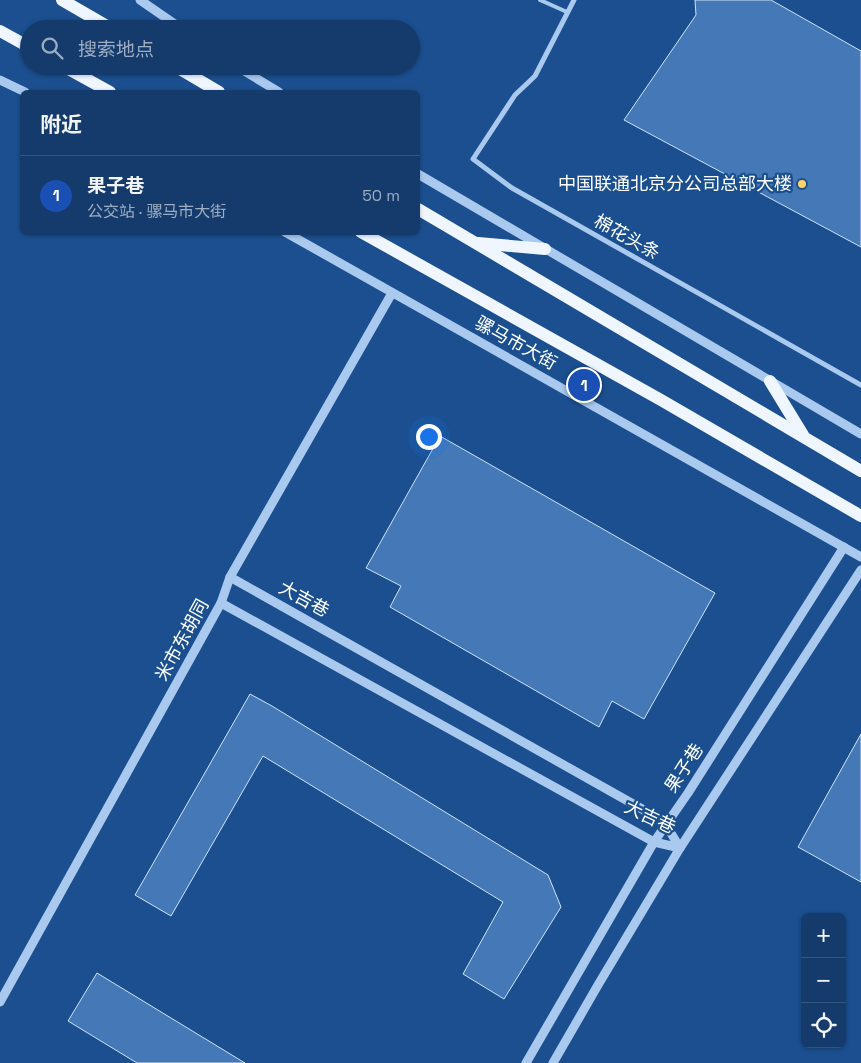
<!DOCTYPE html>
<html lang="zh">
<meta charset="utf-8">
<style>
body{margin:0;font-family:"Space Grotesk","Noto Sans SC",sans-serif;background:#214673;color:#f1f3f6}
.controls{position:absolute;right:15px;bottom:15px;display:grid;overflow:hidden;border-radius:8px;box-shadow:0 1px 4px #0004}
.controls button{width:45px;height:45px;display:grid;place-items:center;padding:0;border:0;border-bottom:1px solid #33557e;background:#143b6b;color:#f1f3f6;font:25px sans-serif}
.you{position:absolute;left:428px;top:436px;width:18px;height:18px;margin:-12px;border:4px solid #fff;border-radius:50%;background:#1a73e8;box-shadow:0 0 0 8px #1a73e833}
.badge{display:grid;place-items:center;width:32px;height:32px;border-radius:50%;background:#ffd166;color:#fff;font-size:16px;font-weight:700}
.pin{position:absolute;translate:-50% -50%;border:2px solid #fff;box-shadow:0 1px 5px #0006}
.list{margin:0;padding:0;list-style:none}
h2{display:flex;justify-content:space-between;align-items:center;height:65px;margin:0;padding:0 20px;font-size:21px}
h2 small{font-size:16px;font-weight:400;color:#9dadc1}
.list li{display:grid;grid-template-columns:32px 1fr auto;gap:15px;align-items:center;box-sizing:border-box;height:80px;padding:0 20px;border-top:1px solid #33557e}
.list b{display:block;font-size:19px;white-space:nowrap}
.list p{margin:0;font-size:16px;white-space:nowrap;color:#9dadc1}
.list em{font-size:16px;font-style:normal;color:#9dadc1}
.icon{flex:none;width:28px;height:28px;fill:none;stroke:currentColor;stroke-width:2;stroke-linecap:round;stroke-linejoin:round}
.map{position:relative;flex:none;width:861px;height:1063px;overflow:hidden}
.search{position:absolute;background:#143b6b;box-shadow:0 1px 4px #0004;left:20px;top:20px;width:400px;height:55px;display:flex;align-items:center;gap:12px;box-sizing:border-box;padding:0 18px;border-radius:28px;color:#9dadc1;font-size:19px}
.panel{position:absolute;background:#143b6b;box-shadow:0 1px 4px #0004;left:20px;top:90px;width:400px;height:145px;border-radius:8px}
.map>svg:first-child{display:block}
.building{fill:#4478b7;stroke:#cfe3fa}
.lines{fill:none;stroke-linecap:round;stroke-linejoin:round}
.service{stroke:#a9c9ee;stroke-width:4}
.minor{stroke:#a9c9ee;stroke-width:5}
.tertiary{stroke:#a9c9ee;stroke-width:9}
.primary{stroke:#f0f6ff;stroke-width:12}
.poi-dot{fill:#ffd166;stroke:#1b4f8f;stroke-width:2}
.labels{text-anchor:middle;stroke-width:4.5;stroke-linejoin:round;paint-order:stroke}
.poi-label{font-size:18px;fill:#fff;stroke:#1b4f8f;text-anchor:end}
.street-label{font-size:18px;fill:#fff;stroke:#1b4f8f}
</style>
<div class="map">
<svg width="861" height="1063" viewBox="0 0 861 1063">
<rect width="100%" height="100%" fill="#1b4f8f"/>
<g class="building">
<polygon points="695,0 771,0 861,51 861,247 624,120 696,15"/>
<polygon points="440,436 715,593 644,719 612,701 599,727 390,607 401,586 366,568"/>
<polygon points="250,694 272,706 548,875 561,907 504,999 463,974 503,902 263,756 171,916 135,895"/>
<polygon points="861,734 861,882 798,847"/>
<polygon points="97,973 245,1063 137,1063 68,1021"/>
</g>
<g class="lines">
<polyline class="service" points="540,0 567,12"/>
<polyline class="minor" points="574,0 535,76 515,95 473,159 512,188 861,385"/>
<g class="tertiary">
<polyline points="140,0 182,29"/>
<polyline points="236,66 279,92"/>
<polyline points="0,80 25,92"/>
<polyline points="418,174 861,434"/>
<polyline points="285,232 861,557"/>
<polyline points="230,577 642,809 666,825 680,848"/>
<polyline points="221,603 654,842 680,848"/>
<polyline points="0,1002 221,603 230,577 392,293"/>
<polyline points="526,1063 654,842 688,793 844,547"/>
<polyline points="553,1063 598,985 680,848 861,570"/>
</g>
<g class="primary">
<polyline points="62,0 112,29"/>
<polyline points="0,31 29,47"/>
<polyline points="63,66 110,92"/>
<polyline points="175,66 219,92"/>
<polyline points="418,209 861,471"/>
<polyline points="361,232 661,400 861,516"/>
<polyline points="478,243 545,249"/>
<polyline points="770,381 803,435"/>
</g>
</g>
<circle class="poi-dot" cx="802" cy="184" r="5"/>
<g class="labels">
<g class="poi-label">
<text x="792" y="190">中国联通北京分公司总部大楼</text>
</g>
<g class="street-label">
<text transform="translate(627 237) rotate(29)" y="6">棉花头条</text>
<text transform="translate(516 343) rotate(29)" y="6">骡马市大街</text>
<text transform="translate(304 599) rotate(29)" y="6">大吉巷</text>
<text transform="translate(182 640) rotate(-61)" y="6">米市东胡同</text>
<text transform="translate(684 768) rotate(-57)" y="6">果子巷</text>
<text transform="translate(650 817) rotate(25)" y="6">大吉巷</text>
</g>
</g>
</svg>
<div class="controls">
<button>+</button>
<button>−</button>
<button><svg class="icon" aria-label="locate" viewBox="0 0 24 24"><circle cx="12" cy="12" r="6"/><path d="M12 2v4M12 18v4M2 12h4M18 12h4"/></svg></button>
</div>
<div class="you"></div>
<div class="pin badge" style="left:584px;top:385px;background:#1a4fb4">1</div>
<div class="search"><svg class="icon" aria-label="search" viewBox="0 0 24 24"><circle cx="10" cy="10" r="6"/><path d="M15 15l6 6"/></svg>搜索地点</div>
<section class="panel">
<h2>附近<small></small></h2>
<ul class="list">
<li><span class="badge" style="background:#1a4fb4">1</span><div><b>果子巷</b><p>公交站 · 骡马市大街</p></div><em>50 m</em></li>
</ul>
</section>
</div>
